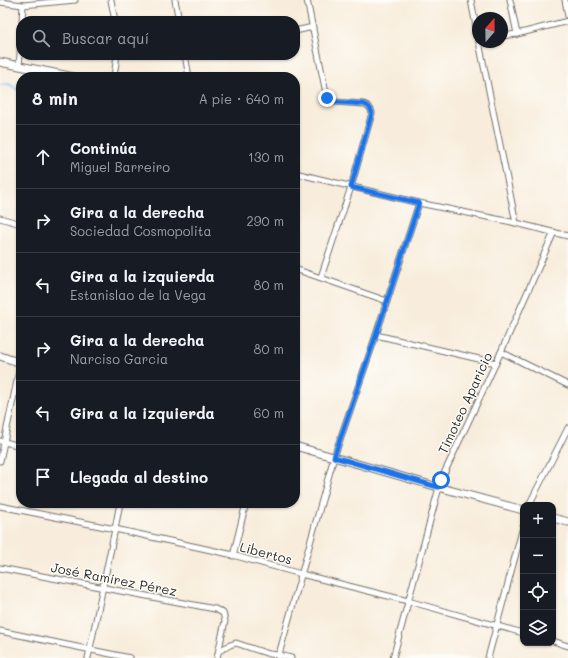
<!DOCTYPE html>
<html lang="es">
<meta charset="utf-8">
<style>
body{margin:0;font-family:Mali,sans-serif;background:#242831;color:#f1f3f6}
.controls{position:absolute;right:12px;bottom:12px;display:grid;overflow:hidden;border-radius:8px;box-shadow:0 1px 3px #0004}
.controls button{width:36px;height:36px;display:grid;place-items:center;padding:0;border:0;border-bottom:1px solid #363941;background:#171b24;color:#f1f3f6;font:20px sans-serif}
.compass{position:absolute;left:472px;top:12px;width:36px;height:36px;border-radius:50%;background:#171b24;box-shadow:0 1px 3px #0004;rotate:20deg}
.stop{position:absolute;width:12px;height:12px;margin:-9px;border:3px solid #1a73e8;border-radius:50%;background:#fff}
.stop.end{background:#1a73e8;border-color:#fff;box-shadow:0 1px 4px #0008}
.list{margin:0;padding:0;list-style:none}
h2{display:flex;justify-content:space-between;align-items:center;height:52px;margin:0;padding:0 16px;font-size:17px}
h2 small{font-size:13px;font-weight:400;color:#9ea1a6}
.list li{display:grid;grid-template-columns:26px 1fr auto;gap:12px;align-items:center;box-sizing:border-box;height:64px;padding:0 16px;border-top:1px solid #363941}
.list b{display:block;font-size:15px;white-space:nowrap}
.list p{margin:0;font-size:13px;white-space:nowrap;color:#9ea1a6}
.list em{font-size:13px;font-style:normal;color:#9ea1a6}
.icon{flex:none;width:22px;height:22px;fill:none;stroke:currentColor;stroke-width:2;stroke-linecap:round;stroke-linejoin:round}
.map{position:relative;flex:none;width:568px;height:658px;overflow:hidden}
.search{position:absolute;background:#171b24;box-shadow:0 1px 3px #0004;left:16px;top:16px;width:284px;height:44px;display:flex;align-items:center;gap:10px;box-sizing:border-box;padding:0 14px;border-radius:16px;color:#9ea1a6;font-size:15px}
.panel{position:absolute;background:#171b24;box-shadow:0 1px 3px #0004;left:16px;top:72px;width:284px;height:436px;border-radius:16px}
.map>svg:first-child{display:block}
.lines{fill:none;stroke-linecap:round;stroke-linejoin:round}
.stream{stroke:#85b7f2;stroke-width:2}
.street-casing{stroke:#736f69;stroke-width:7}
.secondary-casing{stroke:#736f69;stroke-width:9}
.street{stroke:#fff;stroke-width:5}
.secondary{stroke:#fff;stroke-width:7}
.route{stroke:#1a73e8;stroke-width:5}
.labels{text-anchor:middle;stroke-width:3;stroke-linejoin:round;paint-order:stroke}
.street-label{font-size:13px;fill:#2b2b2b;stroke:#fdfcf7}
</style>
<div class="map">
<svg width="568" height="658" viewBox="0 0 568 658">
<rect width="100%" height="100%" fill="#fdfcf7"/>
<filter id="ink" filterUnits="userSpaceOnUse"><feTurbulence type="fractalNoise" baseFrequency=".025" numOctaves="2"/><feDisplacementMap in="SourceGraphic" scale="8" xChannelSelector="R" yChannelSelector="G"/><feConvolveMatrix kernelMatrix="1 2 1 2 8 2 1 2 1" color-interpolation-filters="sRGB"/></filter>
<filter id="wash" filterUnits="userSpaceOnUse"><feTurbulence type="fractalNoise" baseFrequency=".012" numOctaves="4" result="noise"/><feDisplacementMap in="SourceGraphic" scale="16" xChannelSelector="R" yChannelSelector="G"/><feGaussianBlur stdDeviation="0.9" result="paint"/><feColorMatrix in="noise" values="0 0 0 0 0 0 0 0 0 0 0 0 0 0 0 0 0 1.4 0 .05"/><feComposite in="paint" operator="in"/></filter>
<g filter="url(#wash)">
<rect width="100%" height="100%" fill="#f8eddc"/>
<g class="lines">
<polyline class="stream" points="0,85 9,84 21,92"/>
</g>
</g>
<g filter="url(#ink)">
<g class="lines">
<defs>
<g id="street">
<polyline points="111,0 115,21"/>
<polyline points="175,0 179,21"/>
<path d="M307,0L327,98L330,101L334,102L364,104C369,106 371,108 372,113L351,187L321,277"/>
<polyline points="471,0 478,37"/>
<polyline points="510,0 517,34"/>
<polyline points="565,0 568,16"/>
<polyline points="0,2 23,5 75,0"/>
<polyline points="22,21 23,5"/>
<polyline points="295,31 313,27"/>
<polyline points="502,36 517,34 568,21"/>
<polyline points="479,42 516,223"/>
<polyline points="185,55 189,77"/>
<polyline points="19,66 21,41"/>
<polyline points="114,77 117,55"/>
<polyline points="295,173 419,203 516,223 568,236"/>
<polyline points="0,218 21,224"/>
<polyline points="295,269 387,301"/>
<polyline points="376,335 496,363"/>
<polyline points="501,352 568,385"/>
<polyline points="0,441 21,446"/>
<polyline points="0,461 21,362"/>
<polyline points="529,505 568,428"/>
<polyline points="0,506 115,529 229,554 301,574 408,601 523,633"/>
<polyline points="233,556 246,503"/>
<polyline points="0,568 215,609 223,613 225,621 217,658"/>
<polyline points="0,631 130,658"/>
<polyline points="553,641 568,646"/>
<polyline points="219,651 230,645 236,643 269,654 279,655 291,658"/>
<polyline points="88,658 115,529 120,503"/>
<polyline points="278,658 334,457 376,335 419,203"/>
<polyline points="393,658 441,480 501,352 554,232"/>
<polyline points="488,658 523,527"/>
</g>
<g id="secondary">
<polyline points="0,62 74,77"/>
<polyline points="0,356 21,363"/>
<polyline points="295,446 438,487 523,510"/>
<polyline points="553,518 568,522"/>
</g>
</defs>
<use href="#street" class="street-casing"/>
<use href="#secondary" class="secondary-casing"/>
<use href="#street" class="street"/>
<use href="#secondary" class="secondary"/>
</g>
</g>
<g class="lines" filter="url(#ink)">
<path class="route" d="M327,98L330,101L334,102L364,104C369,106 371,108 372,113L351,187L419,203L376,335L334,457L438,487L441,480"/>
</g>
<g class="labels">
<g class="street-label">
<text transform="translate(465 403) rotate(-65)" y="5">Timoteo Aparicio</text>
<text transform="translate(266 553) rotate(15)" y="5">Libertos</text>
<text transform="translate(114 579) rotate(11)" y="5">José Ramírez Pérez</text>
</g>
</g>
</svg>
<div class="controls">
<button>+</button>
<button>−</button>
<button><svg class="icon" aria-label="locate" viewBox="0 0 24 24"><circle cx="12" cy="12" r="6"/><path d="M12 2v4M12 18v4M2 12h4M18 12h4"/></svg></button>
<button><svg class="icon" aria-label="layers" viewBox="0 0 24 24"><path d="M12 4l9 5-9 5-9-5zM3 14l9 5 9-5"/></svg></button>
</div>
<svg class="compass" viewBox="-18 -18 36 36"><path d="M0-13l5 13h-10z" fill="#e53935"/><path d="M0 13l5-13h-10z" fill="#9ea1a6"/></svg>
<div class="stop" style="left:441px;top:480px"></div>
<div class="stop end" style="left:327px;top:98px"></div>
<div class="search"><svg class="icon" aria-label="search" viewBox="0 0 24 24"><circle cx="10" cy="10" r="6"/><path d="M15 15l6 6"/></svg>Buscar aquí</div>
<section class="panel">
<h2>8 min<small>A pie · 640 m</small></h2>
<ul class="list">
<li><svg class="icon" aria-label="ahead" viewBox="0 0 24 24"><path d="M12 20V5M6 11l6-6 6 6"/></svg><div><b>Continúa</b><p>Miguel Barreiro</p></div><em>130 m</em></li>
<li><svg class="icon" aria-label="right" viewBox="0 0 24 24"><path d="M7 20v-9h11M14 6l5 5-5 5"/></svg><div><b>Gira a la derecha</b><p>Sociedad Cosmopolita</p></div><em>290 m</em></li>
<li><svg class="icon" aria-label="left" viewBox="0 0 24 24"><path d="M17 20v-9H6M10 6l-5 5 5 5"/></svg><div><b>Gira a la izquierda</b><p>Estanislao de la Vega</p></div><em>80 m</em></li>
<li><svg class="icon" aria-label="right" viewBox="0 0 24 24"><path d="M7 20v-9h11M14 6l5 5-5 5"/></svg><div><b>Gira a la derecha</b><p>Narciso Garcia</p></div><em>80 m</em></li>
<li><svg class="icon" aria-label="left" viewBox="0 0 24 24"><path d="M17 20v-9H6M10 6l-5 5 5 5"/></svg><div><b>Gira a la izquierda</b></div><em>60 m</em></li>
<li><svg class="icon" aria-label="arrive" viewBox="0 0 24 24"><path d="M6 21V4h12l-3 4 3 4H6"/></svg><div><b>Llegada al destino</b></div></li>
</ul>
</section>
</div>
